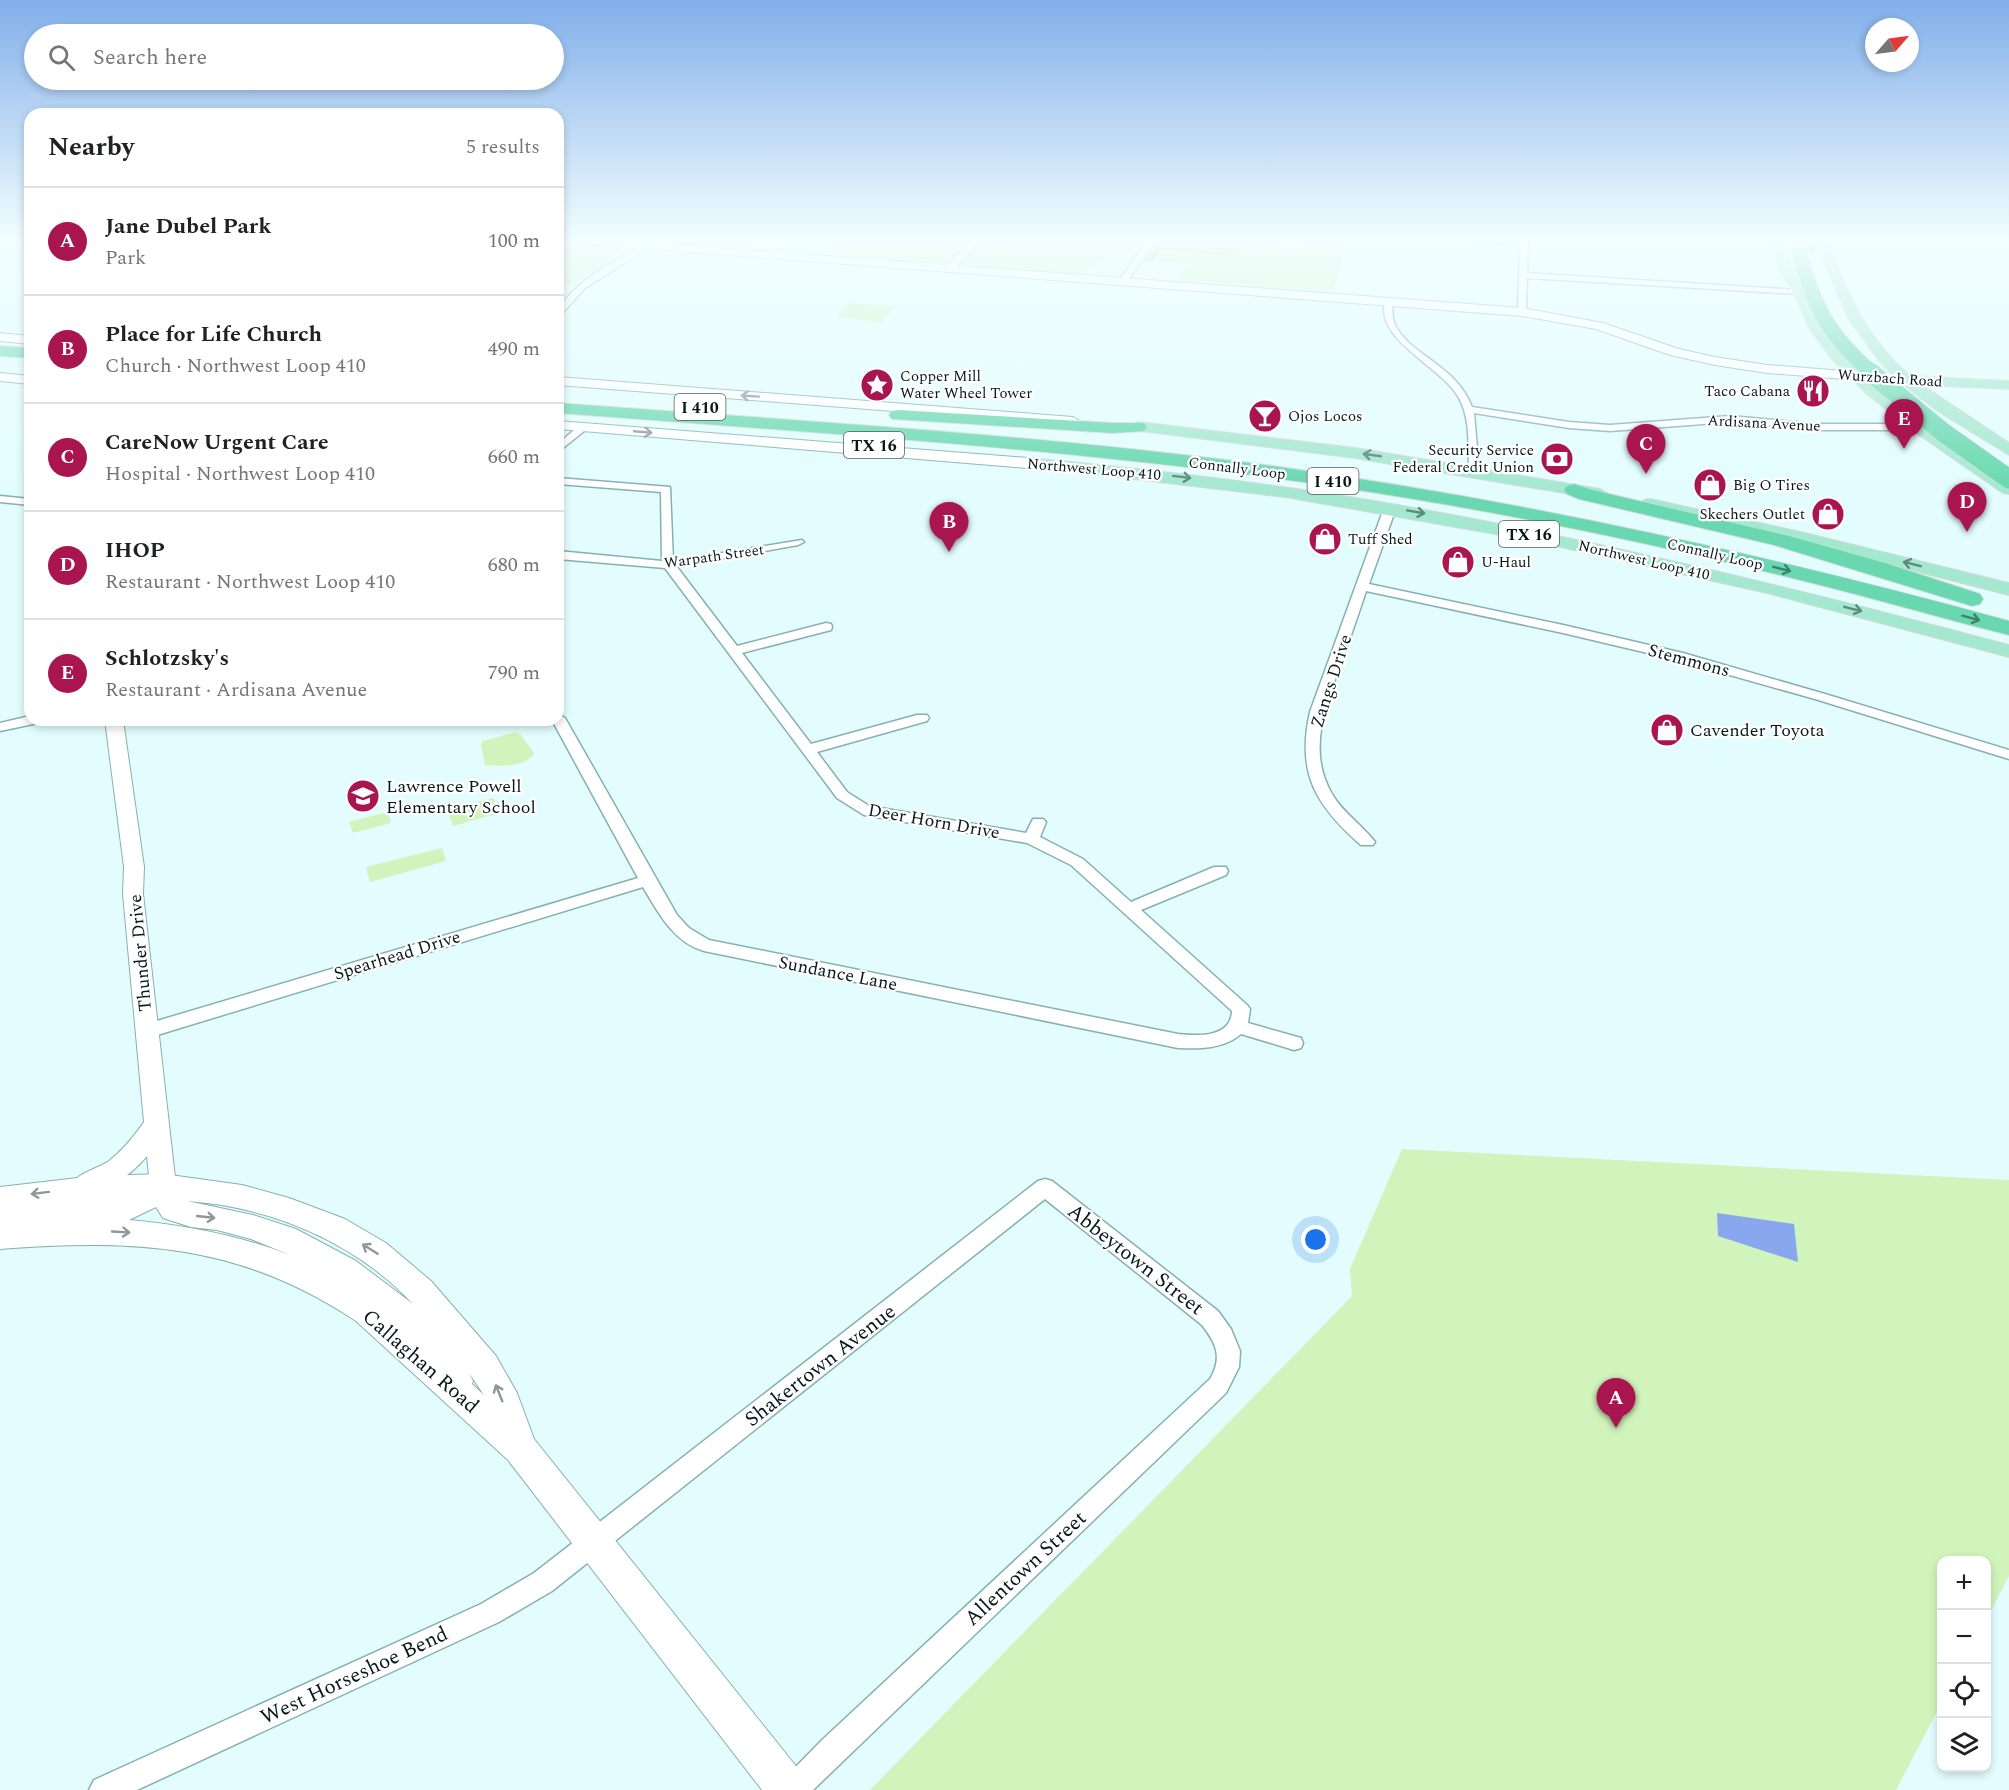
<!DOCTYPE html>
<meta charset="utf-8">
<style>
body{margin:0;font-family:Spectral,serif;background:#f6f6f6;color:#202124}
.controls{position:absolute;right:18px;bottom:18px;display:grid;overflow:hidden;border-radius:12px;box-shadow:0 3px 9px #0003}
.controls button{width:54px;height:54px;display:grid;place-items:center;padding:0;border:0;border-bottom:2px solid #e0e0e0;background:#fff;color:#202124;font:30px sans-serif}
.compass{position:absolute;left:1865px;top:18px;width:54px;height:54px;border-radius:50%;background:#fff;box-shadow:0 3px 9px #0003;rotate:62deg}
.you{position:absolute;left:1316px;top:1240px;width:21px;height:21px;margin:-15px;border:4px solid #fff;border-radius:50%;background:#1a73e8;box-shadow:0 0 0 9px #1a73e833}
.badge{display:grid;place-items:center;width:39px;height:39px;border-radius:50%;background:#a9164f;color:#fff;font-size:20px;font-weight:700}
.pin{position:absolute;translate:-50% -50px;filter:drop-shadow(0 2px 3px #0008)}
.pin::after{content:'';position:absolute;top:32px;width:21px;height:18px;background:inherit;clip-path:polygon(0 0,100% 0,50% 100%)}
.list{margin:0;padding:0;list-style:none}
h2{display:flex;justify-content:space-between;align-items:center;height:78px;margin:0;padding:0 24px;font-size:26px}
h2 small{font-size:20px;font-weight:400;color:#757577}
.list li{display:grid;grid-template-columns:39px 1fr auto;gap:18px;align-items:center;box-sizing:border-box;height:108px;padding:0 24px;border-top:2px solid #e0e0e0}
.list b{display:block;font-size:22px;white-space:nowrap}
.list p{margin:0;font-size:20px;white-space:nowrap;color:#757577}
.list em{font-size:20px;font-style:normal;color:#757577}
.icon{flex:none;width:33px;height:33px;fill:none;stroke:currentColor;stroke-width:2;stroke-linecap:round;stroke-linejoin:round}
.map{position:relative;flex:none;width:2009px;height:1790px;overflow:hidden}
.search{position:absolute;background:#fff;box-shadow:0 3px 9px #0003;left:24px;top:24px;width:540px;height:66px;display:flex;align-items:center;gap:15px;box-sizing:border-box;padding:0 21px;border-radius:33px;color:#757577;font-size:22px}
.panel{position:absolute;background:#fff;box-shadow:0 3px 9px #0003;left:24px;top:108px;width:540px;height:618px;border-radius:18px}
.map>svg:first-child{display:block}
.green{fill:#d1f4bc}
.forest{fill:#9ac77e}
.water{fill:#89a7ee}
.lines{fill:none;stroke-linecap:round;stroke-linejoin:round}
.minor-casing{stroke:#86b0b2;stroke-width:3}
.tertiary-casing{stroke:#86b0b2;stroke-width:2}
.secondary-casing{stroke:#86b0b2;stroke-width:2}
.primary-casing{stroke:#d7dada;stroke-width:2}
.motorway-casing{stroke:#d7dada;stroke-width:2}
.minor{fill:#fff;fill-rule:evenodd}
.tertiary{fill:#fff;fill-rule:evenodd}
.secondary{fill:#fff;fill-rule:evenodd}
.primary{fill:#a5e8d0;fill-rule:evenodd}
.motorway{fill:#69d8b0;fill-rule:evenodd}
.motorway-bridge-far1-casing{stroke:#d7dada;stroke-width:16;stroke-linecap:butt}
.motorway-bridge-casing{stroke:#d7dada;stroke-width:20;stroke-linecap:butt}
.motorway-bridge-far1{stroke:#69d8b0;stroke-width:15}
.motorway-bridge{stroke:#69d8b0;stroke-width:19}
.oneway{stroke:#8f9798}
.oneway2{stroke:#5e8a7e}
.oneway3{stroke:#3d826c}
.labels{text-anchor:middle;stroke-width:4.5;stroke-linejoin:round;paint-order:stroke}
.far-poi-label{font-size:15px;fill:#071819;stroke:#fff;text-anchor:start}
.far-street-label{font-size:15px;fill:#071819;stroke:#fff}
.shield{fill:#fff;stroke:#515d5e;stroke-width:1.5}
.shield-label{font-size:16px;font-weight:bold;fill:#071819}
.street-label{font-size:18px;fill:#071819;stroke:#fff}
.poi-label{font-size:18px;fill:#071819;stroke:#fff;text-anchor:start}
.near-street-label{font-size:21px;fill:#071819;stroke:#fff}
</style>
<div class="map">
<svg width="2009" height="1790" viewBox="0 0 2009 1790">
<rect width="100%" height="100%" fill="#e3fdfe"/>
<g class="green">
<polygon points="670,238 718,239 726,241 725,243 751,245 761,250 664,242"/>
<polygon points="777,238 1148,238 1130,260 1097,261 1086,274 834,255 840,247 832,242"/>
<polygon points="1244,238 1276,238 1275,246 1301,248 1305,238 1340,238 1333,257 1344,257 1333,292 1177,280 1190,264 1153,262 1162,249 1231,256"/>
<polygon points="570,244 632,249 574,284 558,282 558,251"/>
<polygon points="850,303 895,306 882,322 836,318"/>
<path d="M516,732L521,735L534,753C526,768 501,766 485,765L481,744L483,741Z"/>
<polygon points="493,798 499,813 453,826 447,810"/>
<polygon points="388,812 391,823 353,833 349,822"/>
<polygon points="442,848 446,861 370,882 366,867"/>
<polygon points="1402,1149 2009,1180 2009,1576 1987,1618 1986,1560 1942,1560 1941,1704 1896,1790 870,1790 1352,1296 1350,1269"/>
</g>
<polygon class="forest" points="1148,238 1244,238 1231,256 1162,249 1153,262 1130,260"/>
<polygon class="water" points="1717,1213 1794,1224 1798,1262 1718,1236"/>
<g class="lines">
<defs>
<g id="minor">
<path d="M655,238H664L585,288L558,318C558,287 631,253 655,238Z"/>
<polygon points="975,238 983,238 952,271 946,271 946,267"/>
<polygon points="1150,238 1158,238 1125,284 1119,284 1118,282"/>
<polygon points="1446,238 1520,241 1520,238 1528,238 1527,273 1799,290 1803,292 1799,294 1527,278 1526,312 1522,314 1518,312 1520,245"/>
<path d="M1386,300L1393,302C1392,310 1392,317 1395,325C1411,356 1456,365 1472,407L1569,422L1610,425L1730,416L1817,424H1917L1922,427L1917,430H1817L1730,422L1610,431L1569,428L1474,413L1479,471L1474,474L1469,471C1468,447 1471,420 1459,398C1442,366 1372,339 1386,300Z"/>
<polygon points="580,425 589,427 558,452 558,444"/>
<path d="M558,478L670,487L673,561L802,540L804,542L798,545L677,567L737,646L826,623L831,624L832,627L831,630L742,653L811,744L917,715H927L929,718L927,721L817,752L847,792L869,806L1026,833L1033,819H1043L1046,822L1040,837L1083,859L1131,902L1214,867H1226L1228,871L1226,875L1141,910L1247,1005L1250,1009L1248,1023L1301,1038L1303,1043L1301,1048L1294,1050L1241,1034C1224,1049 1199,1049 1178,1048L704,951C673,942 658,912 643,887L154,1036L147,1037L140,1036L138,1031L140,1026L638,878L552,720H558V714L565,718L677,915L689,928L709,940L1178,1034C1198,1036 1231,1038 1232,1011L1071,865L1027,843L864,815L837,798L665,568L558,559V551L662,561L661,492L558,484Z"/>
<polygon points="0,496 30,499 30,505 0,502"/>
<path d="M1390,505L1396,508L1369,584L1563,625L1683,653L1825,694L2009,750V759L1815,699L1673,659L1563,633L1366,591C1358,616 1349,641 1340,666C1325,708 1307,751 1332,794C1343,813 1362,825 1375,842L1373,845H1361C1316,806 1296,773 1310,712L1384,508Z"/>
<polygon points="30,716 30,720 40,720 38,723 0,731 0,723"/>
<path d="M1045,1179L1052,1181L1218,1311L1231,1329L1240,1351L1239,1367L1226,1393L813,1790H778L783,1780L822,1740L1210,1379C1223,1357 1216,1343 1202,1325L1045,1199L552,1591L499,1622L137,1790H89L94,1780L481,1604L534,1573L1038,1181Z"/>
</g>
<path id="tertiary" d="M105,720H123L144,867L143,894L176,1186L172,1193L163,1196L154,1193L150,1186L147,1156C132,1174 98,1201 74,1193L70,1186C77,1173 97,1169 109,1161C123,1150 134,1136 144,1122L123,894L124,867Z"/>
<g id="secondary">
<polygon points="558,238 588,238 1522,308 1603,323 1679,349 1715,357 1767,365 1857,372 1864,376 1857,380 1767,373 1715,365 1670,355 1596,329 1522,316 558,242"/>
<polygon points="0,333 30,336 30,344 0,341"/>
<polygon points="0,373 30,376 30,384 0,381"/>
<polygon points="558,377 1073,417 1080,421 1073,425 558,385"/>
<polygon points="558,421 1040,459 1048,464 1040,469 558,429"/>
<path d="M163,1174L242,1185L289,1198L345,1219L386,1243L431,1281L496,1356L517,1393L534,1439L803,1775L809,1790H762L508,1460L356,1321C239,1243 135,1239 0,1249V1187L95,1176ZM187,1201C272,1207 355,1242 413,1304L356,1261L296,1229L253,1215ZM156,1207L163,1218L191,1227L217,1230L251,1239L290,1255C238,1235 184,1225 129,1220ZM469,1373L484,1395L472,1384L473,1381Z"/>
</g>
<g id="primary">
<path d="M1769,238H1781C1789,261 1796,274 1808,296C1813,306 1817,319 1823,329C1867,396 1944,438 2009,482V494L2003,493L1912,430L1866,393L1831,358L1809,328L1795,295L1780,270Z"/>
<path d="M1814,238H1826C1848,292 1864,337 1911,376L2009,381V389L1922,385L2009,443V455L1939,412L1901,383L1880,362L1848,318Z"/>
<polygon points="1138,422 1355,448 1600,489 1608,494 1600,499 1355,458 1133,430 1130,427 1133,424"/>
<path d="M1040,459C1164,471 1287,485 1409,507C1611,543 1811,592 2009,645V657L1767,593L1529,540L1285,497L1034,467L1032,464L1034,461Z"/>
<polygon points="1650,499 1805,533 2009,583 2009,595 1804,543 1644,508 1641,504 1644,500"/>
</g>
<g id="motorway">
<polygon points="1798,238 1812,238 1815,251 1813,254 1803,254"/>
<polygon points="0,346 30,348 30,358 0,356"/>
<path d="M558,403C786,420 1015,433 1243,462C1502,496 1757,552 2009,621V635C1944,619 1881,600 1816,584C1658,544 1499,511 1338,487C1080,449 818,433 558,413Z"/>
<polygon points="898,410 1113,423 1144,423 1147,427 1144,431 1113,433 892,419 889,415 892,411"/>
<polygon points="1574,484 1592,490 1789,536 1885,563 1980,594 1983,599 1980,604 1972,606 1774,545 1579,499 1567,494 1564,490 1567,486"/>
</g>
</defs>
<use href="#minor" class="minor-casing"/>
<use href="#tertiary" class="tertiary-casing"/>
<use href="#secondary" class="secondary-casing"/>
<use href="#primary" class="primary-casing"/>
<use href="#motorway" class="motorway-casing"/>
<use href="#minor" class="minor"/>
<use href="#tertiary" class="tertiary"/>
<use href="#secondary" class="secondary"/>
<use href="#primary" class="primary"/>
<use href="#motorway" class="motorway"/>
<defs>
<path id="motorway-bridge-far1" d="M1798,250C1816,308 1825,332 1872,373"/>
<polyline id="motorway-bridge" points="1870,372 1944,433 2009,479"/>
</defs>
<use href="#motorway-bridge-far1" class="motorway-bridge-far1-casing"/>
<use href="#motorway-bridge" class="motorway-bridge-casing"/>
<use href="#motorway-bridge-far1" class="motorway-bridge-far1"/>
<use href="#motorway-bridge" class="motorway-bridge"/>
</g>
<defs><path id="oneway-shaft" d="M-6 0H5M1.5-3L5.5 0L1.5 3" fill="none" stroke-width="1.6" stroke-linecap="round" stroke-linejoin="round" transform="scale(1.5)"/></defs>
<g class="oneway">
<use href="#oneway-shaft" transform="translate(750 396) rotate(-176)"/>
<use href="#oneway-shaft" transform="translate(643 432) rotate(5)"/>
<use href="#oneway-shaft" transform="translate(40 1193) rotate(173)"/>
<use href="#oneway-shaft" transform="translate(206 1217) rotate(6)"/>
<use href="#oneway-shaft" transform="translate(121 1232) rotate(3)"/>
<use href="#oneway-shaft" transform="translate(370 1249) rotate(-148)"/>
<use href="#oneway-shaft" transform="translate(499 1393) rotate(-112)"/>
</g>
<g class="oneway2">
<use href="#oneway-shaft" transform="translate(1372 455) rotate(-172)"/>
<use href="#oneway-shaft" transform="translate(1182 477) rotate(7)"/>
<use href="#oneway-shaft" transform="translate(1416 512) rotate(10)"/>
<use href="#oneway-shaft" transform="translate(1912 564) rotate(-166)"/>
<use href="#oneway-shaft" transform="translate(1853 609) rotate(14)"/>
</g>
<g class="oneway3">
<use href="#oneway-shaft" transform="translate(1782 569) rotate(14)"/>
<use href="#oneway-shaft" transform="translate(1971 618) rotate(15)"/>
</g>
<linearGradient id="sky" x2="0" y2="1"><stop stop-color="#82afea"/><stop offset="0.49" stop-color="#f2feff"/><stop offset="1" stop-color="#f2feff" stop-opacity="0"/></linearGradient>
<rect width="2009" height="489" fill="url(#sky)"/>
<defs>
<symbol id="sight-disc" viewBox="-11 -11 22 22"><circle r="9.5" fill="#a9164f" stroke="#fff"/><path d="M0-6L1.8-2.2L6-1.7L2.9 1.2L3.7 5.4L0 3.3L-3.7 5.4L-2.9 1.2L-6-1.7L-1.8-2.2Z" fill="#fff"/></symbol>
<symbol id="restaurant-disc" viewBox="-11 -11 22 22"><circle r="9.5" fill="#a9164f" stroke="#fff"/><path d="M-5-6h1v4h1v-4h1v4h1v-4h1v5L-1.5 .5V6h-2V.5L-5-1ZM5-6V6H3V1.5H1.5Q1.5-4 5-6Z" fill="#fff"/></symbol>
<symbol id="bar-disc" viewBox="-11 -11 22 22"><circle r="9.5" fill="#a9164f" stroke="#fff"/><path d="M-6-5H6L.8 .8V4.5H3.5V6h-7V4.5H-.8V.8Z" fill="#fff"/></symbol>
<symbol id="bank-disc" viewBox="-11 -11 22 22"><circle r="9.5" fill="#a9164f" stroke="#fff"/><path d="M-6-4H6V4H-6ZM0-2.3a2.3 2.3 0 1 0 0 4.6a2.3 2.3 0 1 0 0-4.6Z" fill="#fff"/></symbol>
<symbol id="shop-disc" viewBox="-11 -11 22 22"><circle r="9.5" fill="#a9164f" stroke="#fff"/><path d="M-5-2.5h2.3a2.7 3.5 0 0 1 5.4 0H5L5.5 6h-11ZM-1.5-2.5h3a1.5 2.3 0 0 0-3 0Z" fill="#fff"/></symbol>
<symbol id="school-disc" viewBox="-11 -11 22 22"><circle r="9.5" fill="#a9164f" stroke="#fff"/><path d="M0-5L7-2L0 1L-7-2ZM-4 1L0 2.5L4 1V4Q0 6-4 4Z" fill="#fff"/></symbol>
</defs>
<g fill-rule="evenodd">
<use href="#sight-disc" x="858" y="366" width="38" height="38"/>
<use href="#restaurant-disc" x="1794" y="372" width="38" height="38"/>
<use href="#bar-disc" x="1246" y="397" width="38" height="38"/>
<use href="#bank-disc" x="1538" y="440" width="38" height="38"/>
<use href="#shop-disc" x="1691" y="466" width="38" height="38"/>
<use href="#shop-disc" x="1809" y="495" width="38" height="38"/>
<use href="#shop-disc" x="1306" y="520" width="38" height="38"/>
<use href="#shop-disc" x="1439" y="543" width="38" height="38"/>
<use href="#shop-disc" x="1648" y="711" width="38" height="38"/>
<use href="#school-disc" x="344" y="777" width="38" height="38"/>
</g>
<g class="labels">
<g class="far-poi-label">
<text x="900" y="381">Copper Mill<tspan x="900" dy="17">Water Wheel Tower</tspan></text>
<text x="1790" y="396" text-anchor="end">Taco Cabana</text>
<text x="1288" y="421">Ojos Locos</text>
<text x="1534" y="455" text-anchor="end">Security Service<tspan x="1534" dy="17">Federal Credit Union</tspan></text>
<text x="1733" y="490">Big O Tires</text>
<text x="1805" y="519" text-anchor="end">Skechers Outlet</text>
<text x="1348" y="544">Tuff Shed</text>
<text x="1481" y="567">U-Haul</text>
</g>
<g class="far-street-label">
<text transform="translate(1890 378) rotate(4)" y="5">Wurzbach Road</text>
<text transform="translate(1764 423) rotate(3)" y="5">Ardisana Avenue</text>
<text transform="translate(1237 468) rotate(7)" y="5">Connally Loop</text>
<text transform="translate(1094 469) rotate(5)" y="5">Northwest Loop 410</text>
<text transform="translate(1715 554) rotate(13)" y="5">Connally Loop</text>
<text transform="translate(714 556) rotate(-8)" y="5">Warpath Street</text>
<text transform="translate(1644 560) rotate(13)" y="5">Northwest Loop 410</text>
</g>
<g class="shield">
<rect x="674.5" y="394" width="51" height="26" rx="4.5"/>
<rect x="844" y="432" width="60" height="26" rx="4.5"/>
<rect x="1307.5" y="468" width="51" height="26" rx="4.5"/>
<rect x="1499" y="521" width="60" height="26" rx="4.5"/>
</g>
<g class="shield-label">
<text x="700" y="413">I 410</text>
<text x="874" y="451">TX 16</text>
<text x="1333" y="487">I 410</text>
<text x="1529" y="540">TX 16</text>
</g>
<g class="street-label">
<text transform="translate(1689 660) rotate(15)" y="6">Stemmons</text>
<text transform="translate(1331 681) rotate(-72)" y="6">Zangs Drive</text>
<text transform="translate(934 821) rotate(10)" y="6">Deer Horn Drive</text>
<text transform="translate(140 953) rotate(-95)" y="6">Thunder Drive</text>
<text transform="translate(397 955) rotate(-17)" y="6">Spearhead Drive</text>
<text transform="translate(838 973) rotate(11)" y="6">Sundance Lane</text>
</g>
<g class="poi-label">
<text x="1690" y="736">Cavender Toyota</text>
<text x="386" y="792">Lawrence Powell<tspan x="386" dy="21">Elementary School</tspan></text>
</g>
<g class="near-street-label">
<text transform="translate(1136 1259) rotate(38)" y="7">Abbeytown Street</text>
<text transform="translate(421 1361) rotate(41)" y="7">Callaghan Road</text>
<text transform="translate(820 1365) rotate(-38)" y="7">Shakertown Avenue</text>
<text transform="translate(1025 1568) rotate(-43)" y="7">Allentown Street</text>
<text transform="translate(354 1675) rotate(-25)" y="7">West Horseshoe Bend</text>
</g>
</g>
</svg>
<div class="controls">
<button>+</button>
<button>−</button>
<button><svg class="icon" aria-label="locate" viewBox="0 0 24 24"><circle cx="12" cy="12" r="6"/><path d="M12 2v4M12 18v4M2 12h4M18 12h4"/></svg></button>
<button><svg class="icon" aria-label="layers" viewBox="0 0 24 24"><path d="M12 4l9 5-9 5-9-5zM3 14l9 5 9-5"/></svg></button>
</div>
<svg class="compass" viewBox="-18 -18 36 36"><path d="M0-13l5 13h-10z" fill="#e53935"/><path d="M0 13l5-13h-10z" fill="#757577"/></svg>
<div class="you"></div>
<div class="pin badge" style="left:1616px;top:1428px">A</div>
<div class="pin badge" style="left:949px;top:552px">B</div>
<div class="pin badge" style="left:1646px;top:474px">C</div>
<div class="pin badge" style="left:1967px;top:532px">D</div>
<div class="pin badge" style="left:1904px;top:449px">E</div>
<div class="search"><svg class="icon" aria-label="search" viewBox="0 0 24 24"><circle cx="10" cy="10" r="6"/><path d="M15 15l6 6"/></svg>Search here</div>
<section class="panel">
<h2>Nearby<small>5 results</small></h2>
<ul class="list">
<li><span class="badge">A</span><div><b>Jane Dubel Park</b><p>Park</p></div><em>100 m</em></li>
<li><span class="badge">B</span><div><b>Place for Life Church</b><p>Church · Northwest Loop 410</p></div><em>490 m</em></li>
<li><span class="badge">C</span><div><b>CareNow Urgent Care</b><p>Hospital · Northwest Loop 410</p></div><em>660 m</em></li>
<li><span class="badge">D</span><div><b>IHOP</b><p>Restaurant · Northwest Loop 410</p></div><em>680 m</em></li>
<li><span class="badge">E</span><div><b>Schlotzsky's</b><p>Restaurant · Ardisana Avenue</p></div><em>790 m</em></li>
</ul>
</section>
</div>
